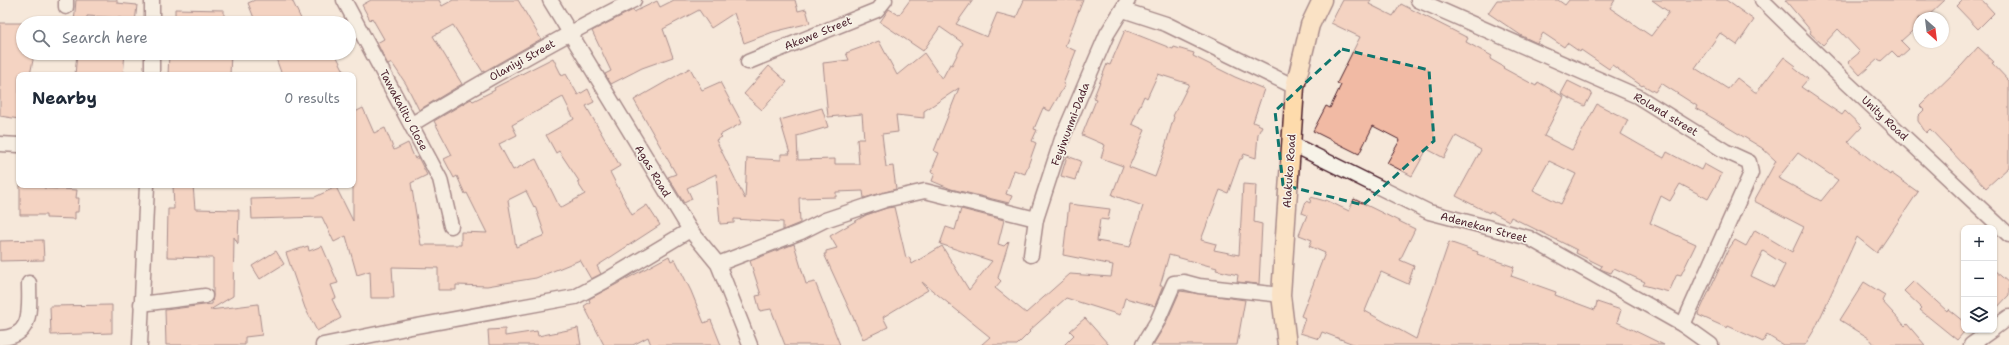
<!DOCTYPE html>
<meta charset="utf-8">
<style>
body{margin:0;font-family:"Shantell Sans",sans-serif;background:#f2f2f3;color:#1f2937}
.controls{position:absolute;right:12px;bottom:12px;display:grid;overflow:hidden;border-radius:8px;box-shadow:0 1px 3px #0004}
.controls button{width:36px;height:36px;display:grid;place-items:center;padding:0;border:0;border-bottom:1px solid #e0e1e3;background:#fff;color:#1f2937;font:20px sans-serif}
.compass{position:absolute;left:1913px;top:12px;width:36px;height:36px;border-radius:50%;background:#fff;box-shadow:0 1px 3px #0004;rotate:152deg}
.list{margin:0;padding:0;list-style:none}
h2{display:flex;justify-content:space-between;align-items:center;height:52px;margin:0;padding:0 16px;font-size:17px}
h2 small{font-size:13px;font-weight:400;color:#747a83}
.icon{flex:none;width:22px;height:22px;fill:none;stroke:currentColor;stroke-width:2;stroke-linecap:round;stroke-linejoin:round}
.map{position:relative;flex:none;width:2009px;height:345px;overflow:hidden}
.search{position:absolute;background:#fff;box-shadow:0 1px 3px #0004;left:16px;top:16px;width:340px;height:44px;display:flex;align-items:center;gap:10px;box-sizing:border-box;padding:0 14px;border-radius:22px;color:#747a83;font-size:15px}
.panel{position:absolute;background:#fff;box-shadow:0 1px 3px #0004;left:16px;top:72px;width:340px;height:116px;border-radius:8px}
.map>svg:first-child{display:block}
.building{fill:#f1baa4;stroke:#4a1f2b;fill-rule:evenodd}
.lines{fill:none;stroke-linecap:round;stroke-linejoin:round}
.minor-casing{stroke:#4a1f2b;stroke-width:17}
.major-casing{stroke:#4a1f2b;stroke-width:21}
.minor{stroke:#f7f3e8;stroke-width:14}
.major{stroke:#fedbac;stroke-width:18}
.marked{fill:none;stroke:#0f766e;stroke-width:3;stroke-dasharray:8 5;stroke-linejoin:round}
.labels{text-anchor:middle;stroke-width:3;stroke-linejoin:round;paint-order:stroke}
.street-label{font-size:11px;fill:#4a1f2b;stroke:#f7f3e8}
</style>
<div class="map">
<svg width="2009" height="345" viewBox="0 0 2009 345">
<rect width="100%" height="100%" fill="#f6e8da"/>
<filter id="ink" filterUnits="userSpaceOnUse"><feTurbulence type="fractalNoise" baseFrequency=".025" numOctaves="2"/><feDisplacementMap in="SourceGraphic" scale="8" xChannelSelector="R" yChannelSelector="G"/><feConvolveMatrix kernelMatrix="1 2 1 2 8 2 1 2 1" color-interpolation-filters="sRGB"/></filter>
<g filter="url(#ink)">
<g class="building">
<polygon points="76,0 117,0 117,3 137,5 135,23 120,23 121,18 87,16 87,23 74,23"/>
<polygon points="255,0 292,0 303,23 256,23 248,3"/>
<polygon points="371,0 439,0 442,6 453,0 518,0 541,39 483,72 453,25 433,36 462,84 419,110 406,84 392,63 388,65 377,43 384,39 372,18 370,20 362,5"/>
<polygon points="674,0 795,0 798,11 806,9 810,23 773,32 744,43 734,13 711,28 699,10 663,29 673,57 642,68 611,84 605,74 611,71 592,31 633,10 634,12 657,1 660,7"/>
<polygon points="910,0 973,0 956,24 987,37 997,13 1016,18 1024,0 1083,0 1065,46 1076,51 1063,84 1065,85 1050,111 1043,108 1034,129 1037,130 1032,141 1036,143 1025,174 1014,170 1006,194 1012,196 1009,203 951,189 932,181 935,173 931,172 939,153 934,151 959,88 924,111 924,118 896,115 898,132 882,134 886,167 893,166 896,189 864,198 863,191 836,192 836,197 799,198 800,223 783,230 783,222 734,219 734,223 720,224 716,174 687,188 692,199 684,203 668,177 676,174 634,100 690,68 702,90 720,82 742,123 720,135 722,137 716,140 745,199 747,158 781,160 781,154 790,154 780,120 822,108 828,127 797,136 798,160 835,159 835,164 859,164 857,139 864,139 862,114 828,117 823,63 849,60 846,53 879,41 897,75 924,53 942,79 950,64 952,65 963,43 940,27 923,51 880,22 889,9 899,15"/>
<path d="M1343,0H1371L1369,4L1393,16L1401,4L1468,38L1466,42L1492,56L1490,59L1504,67L1503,68L1536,86L1538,82L1564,97L1544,136L1572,150L1597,104L1628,120L1621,134L1640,145L1664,158L1667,152L1701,170L1704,164L1722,174L1708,199L1680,184L1670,201L1661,196L1650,223L1696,244L1681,275L1677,274L1669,292L1643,285L1645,282L1614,268L1611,273L1600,269L1602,266L1576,253L1577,250L1511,217L1509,221L1490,211L1489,213L1456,196L1481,150L1456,136L1444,158L1427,149L1412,176L1387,163L1400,140L1373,126L1359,154L1313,131L1326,106L1330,108L1341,85L1337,83L1360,37L1331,23ZM1549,161L1576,174L1561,204L1533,190Z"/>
<path d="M1497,0H1558L1565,5L1569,0H1615L1610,8L1651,36L1669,12L1652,0H1726L1754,20L1737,45L1720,33L1695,68L1728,89L1737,78L1755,92H1757L1784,57L1796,66L1794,68L1808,79L1801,87L1842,115L1845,111L1862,127L1848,142L1890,175L1891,173L1918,192L1877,253L1857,237L1816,327L1805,345H1783L1767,335L1763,342L1728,326L1727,328L1698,315L1728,250L1735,240L1746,246L1755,230L1792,252L1804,227L1754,201L1776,161L1762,148L1696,108L1697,106L1661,83L1655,92L1643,85L1642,86L1612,65L1609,69L1581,50L1580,52L1567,43L1564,47L1543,33L1537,43L1522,36L1488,13ZM1798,153L1838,180L1821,201L1778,178ZM1763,251L1785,265L1774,287L1751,276Z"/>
<polygon points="1785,0 1945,0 1926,18 1919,18 1919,25 1901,41 1909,49 1899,58 1892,51 1881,61 1878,59 1860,75 1848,62 1860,52 1838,29 1823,45 1810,33 1811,31"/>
<polygon points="1962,0 1982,0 1994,13 1978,29 1956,6"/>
<polygon points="175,9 224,10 224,23 175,23"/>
<polygon points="0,23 23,23 23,53 34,55 30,75 19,75 19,119 0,116"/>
<path d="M1125,30L1173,49L1174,47L1194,53L1193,56L1235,77L1264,89L1253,122L1262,126L1258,134L1256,158L1244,154L1242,159H1240L1228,193L1220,190L1201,240L1216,244L1214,250L1239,255L1243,184L1256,185L1254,222L1262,224L1259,284L1237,282L1238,275L1216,270L1217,268L1169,255L1160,286H1163L1155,306L1125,298L1120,315L1066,298L1029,331L1030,332L1017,345H981L990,337L922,282L928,290L883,317L888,327L863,339L824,254H826V251L837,248L830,236L866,215L887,208L894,207L906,258L909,257L912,264L942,246L969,290L992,261L940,244L946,227L955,230L961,209L1004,220L998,244L1004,246L1009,241L998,278L1001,281L995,288L1026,313L1070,274L1111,277L1113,265L1063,255L1069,204L1110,209L1108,220L1100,219L1097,241L1130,247L1143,206L1112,195L1123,166L1101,158L1105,145L1082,135L1096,100L1093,99L1107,64L1110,65ZM1158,74L1189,84L1173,116L1174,117L1165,147H1166L1155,177L1129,167L1145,130L1132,124L1144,96L1147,98Z"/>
<polygon points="1978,47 1994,62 1992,63 2009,81 2009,167 1986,188 1930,129 1926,133 1918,121 1918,116 1924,110 1920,106 1962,65"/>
<polygon points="77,53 95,55 95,53 125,53 123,75 75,75"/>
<polygon points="169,53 231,53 230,75 168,75"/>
<polygon points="274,53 335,53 346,75 282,75"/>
<path d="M553,58L562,76L566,74L578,95L588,89L594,102L586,106L620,166L610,172L632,215L647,205L660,225L597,266L601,274L591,279L580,260L536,278L487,286L456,285V290H438V268L392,267L394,298H371L370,271L357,275L346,236L334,242L322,217L252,219L251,199L315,197L336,187L353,221V113L363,108L374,133L385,128L394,150L408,143L415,159L418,157L427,175L411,183L421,245H461V232L487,233L467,193L465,194L457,176L454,178L444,159L452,155L434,121L471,99L473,101L495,90L494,88ZM563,97L574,119L546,135L556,153L559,151L579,181L577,182L585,194L560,208L536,159L513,170L499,144L517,135L512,125ZM526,191L534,207L535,206L545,235L516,247L508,200Z"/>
<polygon points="769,66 787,82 762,110 744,94"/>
<polygon points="1568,81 1592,93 1585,106 1561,94"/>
<polygon points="1067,156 1081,161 1075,180 1061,176"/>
<polygon points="20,185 44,185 44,188 77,190 76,198 79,198 78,212 75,212 75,219 46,218 46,215 20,215"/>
<polygon points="173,185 193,185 195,209 239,210 238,244 234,237 233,296 210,310 258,304 262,335 245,337 245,345 166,345 165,310 212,304 213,295 213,258 167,257 168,209 174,209"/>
<polygon points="1311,197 1325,201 1326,200 1349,211 1354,199 1415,229 1400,260 1414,266 1408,284 1381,272 1365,311 1416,339 1449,242 1478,252 1477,254 1514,267 1511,276 1556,292 1555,295 1595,310 1597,302 1621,310 1617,322 1664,345 1356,345 1322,332 1319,339 1300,333 1305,318 1301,316 1325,253 1309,246 1312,240 1299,235 1307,215 1302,213 1306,201 1310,203"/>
<polygon points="43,240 44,260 0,261 0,241"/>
<polygon points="794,244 806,284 815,282 840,345 785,345 771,309 760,311 756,296 761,295 750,261"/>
<polygon points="308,246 309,251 322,246 338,283 331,285 336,298 332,299 341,318 317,331 305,308 286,253"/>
<polygon points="276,251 284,264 260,279 252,266"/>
<polygon points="669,256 671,261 675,259 691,291 704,323 711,320 721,345 651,345 648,337 633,345 604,345 584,306 590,302 589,299"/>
<polygon points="1994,270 2009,283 2009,295 1994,311"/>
<polygon points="1914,281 1947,311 1948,309 1964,322 1964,332 1957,340 1920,310 1922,308 1904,291"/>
<polygon points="1864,282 1885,295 1882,301 1905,326 1907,324 1925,345 1875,345 1869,338 1840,320"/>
<polygon points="1180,291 1245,300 1237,345 1153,345 1165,325"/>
<polygon points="112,305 112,333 51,335 50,306"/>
<polygon points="1085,318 1109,345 1064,345 1074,335 1070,331"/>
<polygon points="578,328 581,345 489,345 488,330 505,329 505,336 537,331 538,336"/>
</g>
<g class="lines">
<defs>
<g id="minor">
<polyline points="66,0 66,7"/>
<polyline points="152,0 152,23"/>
<polyline points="344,0 440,179 451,226"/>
<polyline points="550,0 690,230 718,264 750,345"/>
<polyline points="1418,0 1637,96 1725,151 1749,162 1751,173 1683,325"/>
<polyline points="1762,0 1846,82 2009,235"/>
<polyline points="1123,10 1166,24 1295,87"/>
<polyline points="748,62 877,10 885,0"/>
<polyline points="152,75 152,53"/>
<path d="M412,124C485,80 558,38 634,0"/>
<polyline points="0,144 19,145"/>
<polyline points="1292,144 1429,212 1529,238 1683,325 1711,345"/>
<polyline points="1031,255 1036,219 1063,136 1107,34 1128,0"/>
<polyline points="718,264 801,232 825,220 885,200 925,191 1036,219"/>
<polyline points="141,304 205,296"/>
<polyline points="1994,328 2009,317"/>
<path d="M0,338C34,337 29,307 29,283"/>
<polyline points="140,345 147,185"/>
<polyline points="323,345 406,328 575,297 605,281 690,230"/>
<polyline points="1143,345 1157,322 1174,283 1184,282 1199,286 1281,295"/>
<polyline points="1971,345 1992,330"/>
</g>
<polyline id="major" points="1287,345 1281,295 1295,87 1310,25 1322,0"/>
</defs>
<use href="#minor" class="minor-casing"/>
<use href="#major" class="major-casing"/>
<use href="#minor" class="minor"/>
<use href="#major" class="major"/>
</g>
</g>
<path d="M0 0H2009V345H0ZM1342,49L1429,70L1434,141L1363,205L1283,185L1275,111Z" fill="#f6e8da" fill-opacity=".55" fill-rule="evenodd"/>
<path class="marked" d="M1342,49L1429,70L1434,141L1363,205L1283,185L1275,111Z"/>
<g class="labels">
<g class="street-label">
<text transform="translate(818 33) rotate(-22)" y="4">Akewe Street</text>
<text transform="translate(522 60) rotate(-29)" y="4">Olaniyi Street</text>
<text transform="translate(404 110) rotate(62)" y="4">Tawakalitu Close</text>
<text transform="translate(1666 114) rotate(31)" y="4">Roland street</text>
<text transform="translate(1885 118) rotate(43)" y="4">Unity Road</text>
<text transform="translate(1070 124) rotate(-69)" y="4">Feyiwunmi-Dada</text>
<text transform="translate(653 171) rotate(59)" y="4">Agas Road</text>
<text transform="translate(1289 171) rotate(-86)" y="4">Alakuko Road</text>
<text transform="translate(1484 227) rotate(15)" y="4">Adenekan Street</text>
</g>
</g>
</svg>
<div class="controls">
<button>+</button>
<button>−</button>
<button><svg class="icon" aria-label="layers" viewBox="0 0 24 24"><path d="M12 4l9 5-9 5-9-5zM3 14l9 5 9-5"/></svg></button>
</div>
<svg class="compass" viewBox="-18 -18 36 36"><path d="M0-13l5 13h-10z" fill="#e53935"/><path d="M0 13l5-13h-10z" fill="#747a83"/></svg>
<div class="search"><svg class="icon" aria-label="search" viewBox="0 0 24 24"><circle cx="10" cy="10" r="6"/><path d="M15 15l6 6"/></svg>Search here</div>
<section class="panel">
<h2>Nearby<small>0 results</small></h2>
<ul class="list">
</ul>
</section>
</div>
